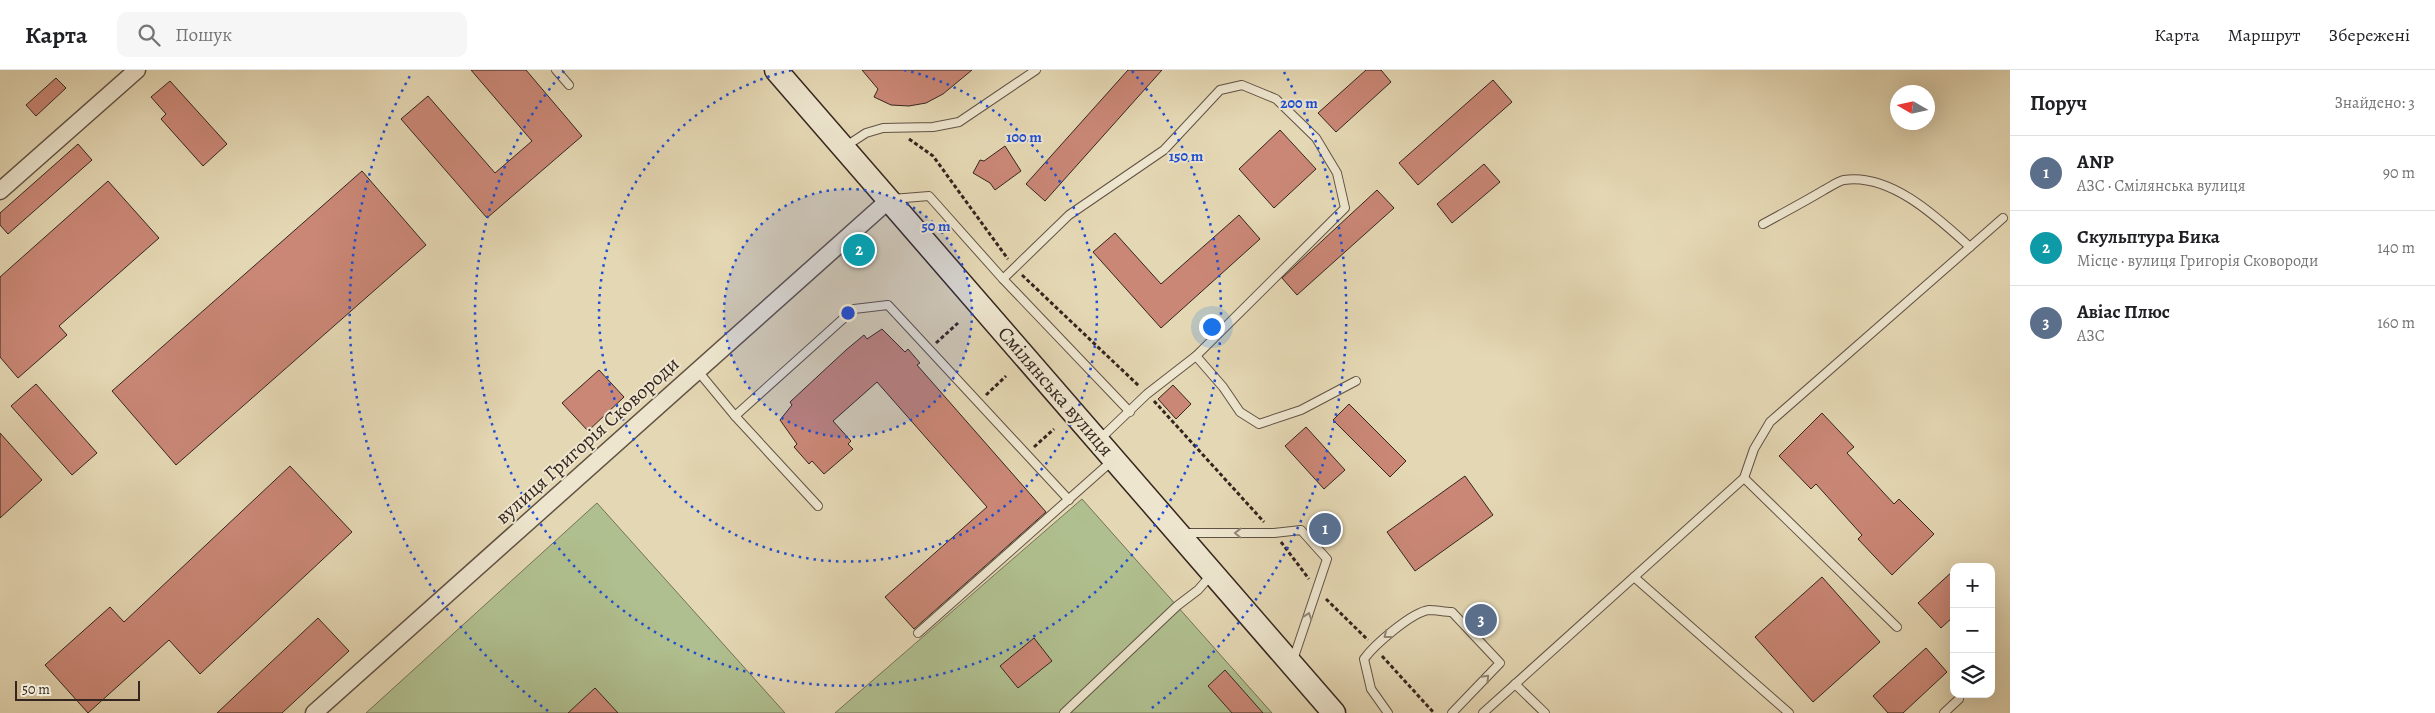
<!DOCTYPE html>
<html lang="uk">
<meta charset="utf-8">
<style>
body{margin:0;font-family:Alegreya,serif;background:#f6f6f6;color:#202124}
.controls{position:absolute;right:15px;bottom:15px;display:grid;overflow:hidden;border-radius:10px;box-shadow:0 5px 20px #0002}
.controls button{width:45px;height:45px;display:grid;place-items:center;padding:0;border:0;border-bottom:1px solid #e0e0e0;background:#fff;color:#202124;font:25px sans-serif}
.compass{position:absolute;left:1890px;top:15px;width:45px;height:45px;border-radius:50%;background:#fff;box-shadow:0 5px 20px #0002;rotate:279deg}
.scale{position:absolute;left:15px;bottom:12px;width:125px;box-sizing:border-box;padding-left:5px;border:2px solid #35251f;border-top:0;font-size:14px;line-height:18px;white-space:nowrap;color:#35251f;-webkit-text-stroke:4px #ede5ce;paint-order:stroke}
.you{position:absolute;left:1211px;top:256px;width:18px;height:18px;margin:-12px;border:4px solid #fff;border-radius:50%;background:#1a73e8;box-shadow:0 0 0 8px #1a73e833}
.badge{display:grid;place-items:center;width:32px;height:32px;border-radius:50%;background:#db2777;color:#fff;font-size:16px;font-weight:700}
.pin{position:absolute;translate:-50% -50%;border:2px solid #fff;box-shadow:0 1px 5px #0006}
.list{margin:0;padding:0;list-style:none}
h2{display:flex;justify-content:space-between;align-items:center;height:65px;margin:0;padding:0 20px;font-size:21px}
h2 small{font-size:16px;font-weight:400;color:#757577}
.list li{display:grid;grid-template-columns:32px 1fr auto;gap:15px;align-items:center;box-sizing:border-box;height:75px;padding:0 20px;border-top:1px solid #e0e0e0}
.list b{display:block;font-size:19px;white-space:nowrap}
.list p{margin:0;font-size:16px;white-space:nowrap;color:#757577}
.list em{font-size:16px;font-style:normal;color:#757577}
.icon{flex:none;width:28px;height:28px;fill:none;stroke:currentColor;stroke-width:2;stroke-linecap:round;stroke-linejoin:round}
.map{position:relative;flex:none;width:2010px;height:643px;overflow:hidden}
header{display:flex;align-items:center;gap:30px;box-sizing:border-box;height:70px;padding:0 25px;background:#fff;border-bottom:1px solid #e0e0e0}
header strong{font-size:24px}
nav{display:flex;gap:28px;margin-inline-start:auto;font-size:18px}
.search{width:350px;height:45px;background:#f6f6f6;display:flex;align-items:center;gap:12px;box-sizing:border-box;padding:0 18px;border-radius:10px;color:#757577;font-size:19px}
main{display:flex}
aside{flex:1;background:#fff}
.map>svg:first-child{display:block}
.green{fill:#b0bf8f;stroke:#727257}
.building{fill:#ca8776;stroke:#35251f}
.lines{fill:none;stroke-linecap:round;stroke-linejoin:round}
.service-casing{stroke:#615244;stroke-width:10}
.minor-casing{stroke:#615244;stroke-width:19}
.secondary-casing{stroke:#35251f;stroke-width:25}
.path{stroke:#35251f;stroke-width:3;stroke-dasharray:4 2.5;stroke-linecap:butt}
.service{stroke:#ede5ce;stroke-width:8}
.minor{stroke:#ede5ce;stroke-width:16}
.secondary{stroke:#ede5ce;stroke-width:22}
.oneway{stroke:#918576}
.ring{fill:none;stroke:#1d4ed8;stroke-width:2.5;stroke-dasharray:2.5 5}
.labels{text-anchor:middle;stroke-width:4;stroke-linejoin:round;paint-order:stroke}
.street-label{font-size:20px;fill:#35251f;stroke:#ede5ce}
.centre{fill:#1d4ed8;stroke:#ede5ce;stroke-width:2.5}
.ring-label{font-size:15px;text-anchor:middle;font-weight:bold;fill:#1d4ed8;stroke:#ede5ce;stroke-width:4;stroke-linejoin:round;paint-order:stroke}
</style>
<header>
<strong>Карта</strong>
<div class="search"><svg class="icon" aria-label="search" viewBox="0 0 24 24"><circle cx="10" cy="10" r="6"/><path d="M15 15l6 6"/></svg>Пошук</div>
<nav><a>Карта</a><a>Маршрут</a><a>Збережені</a></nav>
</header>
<main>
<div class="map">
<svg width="2010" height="643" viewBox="0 0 2010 643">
<rect width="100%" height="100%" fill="#e4d7b3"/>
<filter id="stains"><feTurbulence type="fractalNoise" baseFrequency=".004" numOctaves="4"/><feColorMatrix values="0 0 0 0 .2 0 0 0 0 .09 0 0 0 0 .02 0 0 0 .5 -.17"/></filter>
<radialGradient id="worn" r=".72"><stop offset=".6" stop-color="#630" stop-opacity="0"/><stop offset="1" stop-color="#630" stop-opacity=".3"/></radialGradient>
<g class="green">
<polygon points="1082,429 1272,643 835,643"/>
<polygon points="597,433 785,643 366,643"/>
</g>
<g class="building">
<polygon points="471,0 526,0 582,66 487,148 401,49 428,26 495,103 532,71"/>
<polygon points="862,0 972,0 943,24 926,33 909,36 891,35 874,27 878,19"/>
<polygon points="1128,0 1162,0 1045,131 1026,114"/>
<polygon points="1366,0 1381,0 1391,12 1336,62 1318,43"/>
<polygon points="56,8 66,18 36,46 26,35"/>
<polygon points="1493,10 1512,32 1418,115 1399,93"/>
<polygon points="170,11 227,74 203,96 161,49 166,44 151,27"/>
<polygon points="1280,60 1316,99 1274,138 1239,99"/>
<polygon points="78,74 92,90 8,164 0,155 0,143"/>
<polygon points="1005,76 1021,101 995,120 990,113 973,103 980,90 984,91"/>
<polygon points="1484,94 1500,112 1452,153 1437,134"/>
<polygon points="362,101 426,175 176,395 112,321"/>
<polygon points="108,111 159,168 59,256 67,265 18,308 0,287 0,207"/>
<polygon points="1377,120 1394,138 1297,225 1282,208"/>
<polygon points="1239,145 1260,169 1161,258 1093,182 1115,163 1161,214"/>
<polygon points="882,259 905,282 908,279 920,293 917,295 1046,442 914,559 885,527 987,437 877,312 833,351 851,371 848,374 853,379 824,404 812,391 809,394 794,377 797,374 780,350 792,335 790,332 846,280 864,265 867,269"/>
<polygon points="599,300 624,327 588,361 562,333"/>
<polygon points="36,314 97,383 72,405 11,336"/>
<polygon points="1173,315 1191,334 1176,349 1158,329"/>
<polygon points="1349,334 1406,391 1390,407 1333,350"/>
<polygon points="1822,343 1854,377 1847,383 1894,434 1899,429 1934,464 1892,505 1858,469 1862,465 1816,414 1811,419 1779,386"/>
<polygon points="1306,357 1345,400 1324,419 1285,376"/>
<polygon points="0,363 42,410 0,448"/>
<polygon points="290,396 352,462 200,604 169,570 88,643 45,595 110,537 124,552"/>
<polygon points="1465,406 1493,445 1415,501 1387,462"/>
<polygon points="1954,500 1954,546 1941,558 1918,533"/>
<polygon points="1822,507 1880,572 1813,632 1755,567"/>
<polygon points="318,548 349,581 282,643 217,643"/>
<polygon points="1034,568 1052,591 1018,618 1000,596"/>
<polygon points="1926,578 1947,602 1903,643 1888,643 1873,626"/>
<polygon points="1225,600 1263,643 1232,643 1208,616"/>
<polygon points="595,618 618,643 568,643"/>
</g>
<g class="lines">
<defs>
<g id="service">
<polyline points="556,0 569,15"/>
<polyline points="846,76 866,63 883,58 933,57 959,52 1036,0"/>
<polyline points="892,129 929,126 1003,209 1130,342"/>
<path d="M1763,154C1783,143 1804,132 1824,120C1830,117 1838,111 1844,110C1891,103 1938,148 1970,177"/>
<polyline points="1003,209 1069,145 1164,80 1220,20 1242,15 1276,29 1316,68 1337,103 1345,138 1196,286 1147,324 1099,370"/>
<polyline points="1196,286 1223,317 1240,342 1259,354 1301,340 1356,311"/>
<polyline points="697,300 735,346 818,436"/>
<polyline points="735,346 854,239 888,235 1069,430"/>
<polyline points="1744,408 1754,379 1770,352 2003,148"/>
<polyline points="1183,463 1274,463 1301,460 1327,489 1293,590"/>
<polyline points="1634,507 1789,643"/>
<polyline points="918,563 1113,390"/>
<polyline points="1515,614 1545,643"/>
<polyline points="1064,643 1177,536 1198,520 1212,504"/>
<path d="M1388,643L1371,619L1364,589C1374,575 1412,542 1429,540C1436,540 1445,542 1452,542L1500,593L1452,643"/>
<polyline points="1483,643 1744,408 1897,557"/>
<polyline points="1944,643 1959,629"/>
</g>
<g id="minor">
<polyline points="0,121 137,0"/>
<polyline points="314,643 890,129"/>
</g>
<polyline id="secondary" points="776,0 1334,643"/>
</defs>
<use href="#service" class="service-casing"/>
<use href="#minor" class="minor-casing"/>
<use href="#secondary" class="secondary-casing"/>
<g class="path">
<polyline points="909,69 933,86 1008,189"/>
<polyline points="1022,205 1139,316"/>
<polyline points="936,273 958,253"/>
<polyline points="986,325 1006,306"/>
<polyline points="1154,331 1264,452"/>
<polyline points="1034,377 1054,359"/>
<polyline points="1281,472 1309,509"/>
<polyline points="1326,529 1368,570"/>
<polyline points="1382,586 1434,643"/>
</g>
<use href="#service" class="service"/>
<use href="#minor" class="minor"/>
<use href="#secondary" class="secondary"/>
</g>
<defs><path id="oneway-chevron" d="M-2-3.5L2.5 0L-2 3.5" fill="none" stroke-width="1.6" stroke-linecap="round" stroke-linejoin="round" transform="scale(1.25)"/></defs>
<g class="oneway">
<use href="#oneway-chevron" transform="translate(1238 463) rotate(-179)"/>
<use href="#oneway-chevron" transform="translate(1308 546) rotate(-71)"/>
<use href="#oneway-chevron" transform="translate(1387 565) rotate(142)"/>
<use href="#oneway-chevron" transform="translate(1486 608) rotate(-46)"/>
</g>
<circle cx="848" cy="243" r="124" fill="#1d4ed8" fill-opacity=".12"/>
<g class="ring">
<circle cx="848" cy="243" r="124"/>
<path d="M904 0A249 249 0 1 1 792 0"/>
<path d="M1132 1A373 373 0 1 1 564 1"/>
<path d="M548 641A498 498 0 0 1 412 2M1284 2A498 498 0 0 1 1148 641"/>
</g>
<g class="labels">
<g class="street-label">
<text transform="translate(1056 321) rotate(49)" y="7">Смілянська вулиця</text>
<text transform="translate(587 370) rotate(-42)" y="7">вулиця Григорія Сковороди</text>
</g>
</g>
<circle cx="848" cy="243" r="8" class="centre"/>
<g class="ring-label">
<text x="1299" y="38">200 m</text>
<text x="1024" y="72">100 m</text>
<text x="1186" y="91">150 m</text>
<text x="936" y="161">50 m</text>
</g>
<rect width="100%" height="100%" filter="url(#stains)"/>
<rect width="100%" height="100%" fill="url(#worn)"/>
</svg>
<div class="controls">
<button>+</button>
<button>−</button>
<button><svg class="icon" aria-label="layers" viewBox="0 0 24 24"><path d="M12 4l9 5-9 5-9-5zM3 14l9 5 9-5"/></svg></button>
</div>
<svg class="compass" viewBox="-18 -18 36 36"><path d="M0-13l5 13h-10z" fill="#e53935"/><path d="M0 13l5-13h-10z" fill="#757577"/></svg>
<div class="scale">50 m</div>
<div class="you"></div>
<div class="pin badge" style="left:1325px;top:459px;background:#5c6f8a">1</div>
<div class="pin badge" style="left:859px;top:180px;background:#0f9aa8">2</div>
<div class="pin badge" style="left:1481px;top:550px;background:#5c6f8a">3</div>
</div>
<aside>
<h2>Поруч<small>Знайдено: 3</small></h2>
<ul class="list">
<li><span class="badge" style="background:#5c6f8a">1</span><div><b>ANP</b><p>АЗС · Смілянська вулиця</p></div><em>90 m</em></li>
<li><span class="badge" style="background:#0f9aa8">2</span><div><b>Cкульптура Бика</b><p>Місце · вулиця Григорія Сковороди</p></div><em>140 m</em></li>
<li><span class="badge" style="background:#5c6f8a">3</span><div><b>Авіас Плюс</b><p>АЗС</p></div><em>160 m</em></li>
</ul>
</aside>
</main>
